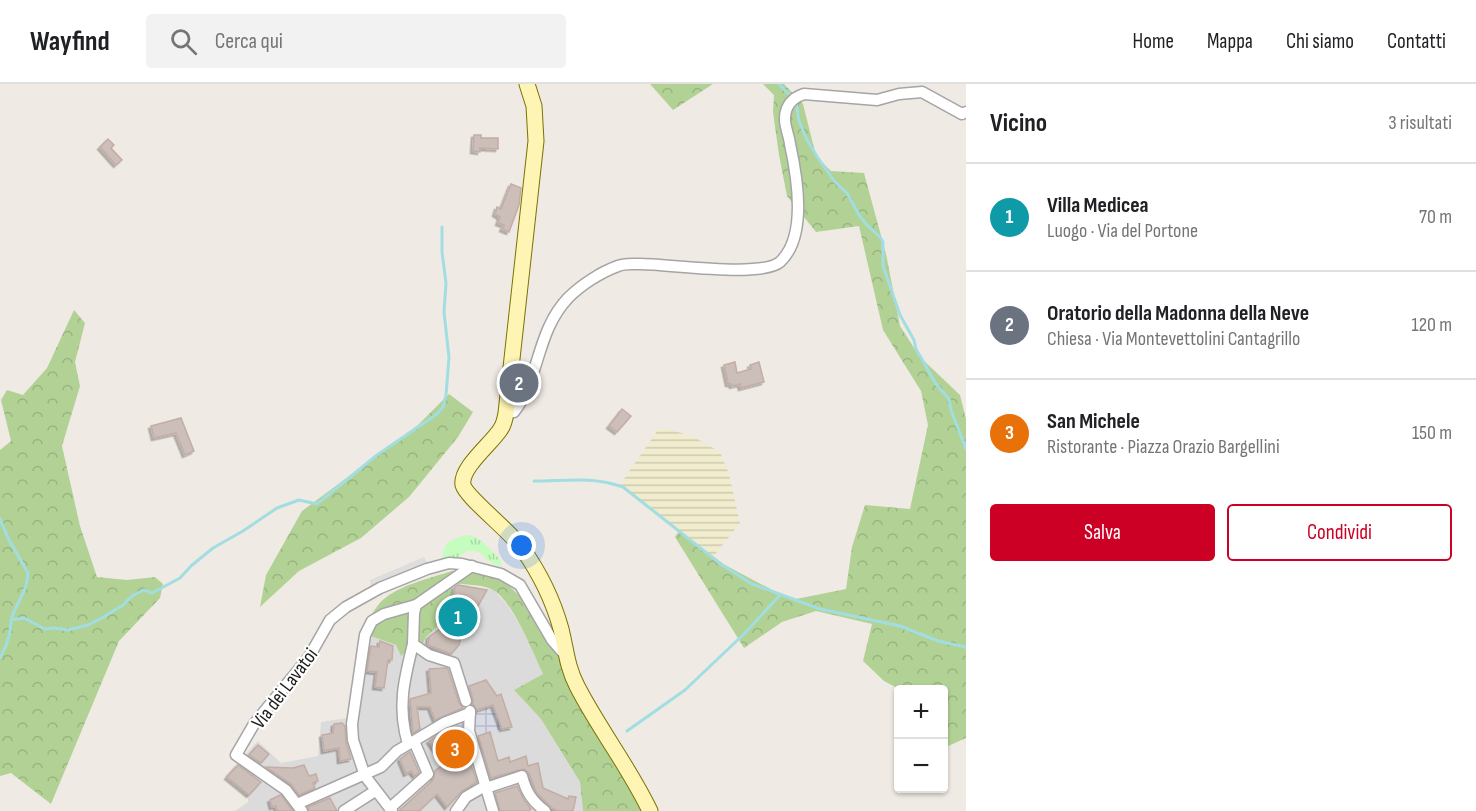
<!DOCTYPE html>
<html lang="it">
<meta charset="utf-8">
<style>
body{margin:0;font-family:"Sofia Sans Condensed",sans-serif;background:#f2f2f2;color:#202124}
.controls{position:absolute;right:18px;bottom:18px;display:grid;overflow:hidden;border-radius:6px;box-shadow:0 2px 4px #0004}
.controls button{width:54px;height:54px;display:grid;place-items:center;padding:0;border:0;border-bottom:2px solid #e0e0e0;background:#fff;color:#202124;font:30px sans-serif}
.you{position:absolute;left:522px;top:462px;width:21px;height:21px;margin:-15px;border:4px solid #fff;border-radius:50%;background:#1a73e8;box-shadow:0 0 0 9px #1a73e833}
.badge{display:grid;place-items:center;width:39px;height:39px;border-radius:50%;background:#cc0024;color:#fff;font-size:20px;font-weight:700}
.pin{position:absolute;translate:-50% -50%;border:3px solid #fff;box-shadow:0 2px 6px #0006}
.list{margin:0;padding:0;list-style:none}
h2{display:flex;justify-content:space-between;align-items:center;height:78px;margin:0;padding:0 24px;font-size:26px}
h2 small{font-size:20px;font-weight:400;color:#757577}
.list li{display:grid;grid-template-columns:39px 1fr auto;gap:18px;align-items:center;box-sizing:border-box;height:108px;padding:0 24px;border-top:2px solid #e0e0e0}
.list b{display:block;font-size:22px;white-space:nowrap}
.list p{margin:0;font-size:20px;white-space:nowrap;color:#757577}
.list em{font-size:20px;font-style:normal;color:#757577}
.actions{display:flex;gap:12px;padding:18px 24px}
.actions a{flex:1;padding:14px 0;border:2px solid #cc0024;border-radius:6px;text-align:center;font-size:21px;color:#cc0024}
.actions .main{background:#cc0024;color:#fff}
.icon{flex:none;width:33px;height:33px;fill:none;stroke:currentColor;stroke-width:2;stroke-linecap:round;stroke-linejoin:round}
.map{position:relative;flex:none;width:966px;height:727px;overflow:hidden}
header{display:flex;align-items:center;gap:36px;box-sizing:border-box;height:84px;padding:0 30px;background:#fff;border-bottom:2px solid #e0e0e0}
header strong{font-size:28px}
nav{display:flex;gap:33px;margin-inline-start:auto;font-size:21px}
.search{width:420px;height:54px;background:#f2f2f2;display:flex;align-items:center;gap:15px;box-sizing:border-box;padding:0 21px;border-radius:6px;color:#757577;font-size:22px}
main{display:flex}
aside{flex:1;background:#fff}
.map>svg:first-child{display:block}
.residential{fill:#dcdbdb}
.farmland{fill:url(#farmland-rules)}
.forest{fill:url(#forest-crowns)}
.park{fill:url(#park-tufts)}
.parking{fill:#dedede}
.plaza{fill:url(#plaza-grid)}
.lines{fill:none;stroke-linecap:round;stroke-linejoin:round}
.stream{stroke:#a1dde1;stroke-width:3}
.building{fill:#ccbeb9;stroke:#c3ada5;stroke-width:1.5;filter:url(#shadow)}
.street-casing{stroke:#a5a5a5;stroke-width:13}
.secondary-casing{stroke:#7a7200;stroke-width:17}
.street{stroke:#fff;stroke-width:10}
.secondary{stroke:#fef4b4;stroke-width:15}
.labels{text-anchor:middle;stroke-width:4.5;stroke-linejoin:round;paint-order:stroke}
.street-label{font-size:20px;fill:#1e1e1e;stroke:#fff}
</style>
<header>
<strong>Wayfind</strong>
<div class="search"><svg class="icon" aria-label="search" viewBox="0 0 24 24"><circle cx="10" cy="10" r="6"/><path d="M15 15l6 6"/></svg>Cerca qui</div>
<nav><a>Home</a><a>Mappa</a><a>Chi siamo</a><a>Contatti</a></nav>
</header>
<main>
<div class="map">
<svg width="966" height="727" viewBox="0 0 966 727">
<defs>
<pattern id="farmland-rules" width="6" height="5" patternUnits="userSpaceOnUse" patternTransform="scale(1.5)"><rect width="6" height="5" fill="#f0eccd"/><path d="M0 2.5h6" fill="none" stroke="#cdcab0"/></pattern>
<pattern id="forest-crowns" width="20" height="18" patternUnits="userSpaceOnUse" patternTransform="scale(1.5)"><rect width="20" height="18" fill="#b2d295"/><path d="M2 6a3 3 0 1 1 6 0M12 15a3 3 0 1 1 6 0" fill="none" stroke="#99b480"/></pattern>
<pattern id="park-tufts" width="24" height="20" patternUnits="userSpaceOnUse" patternTransform="scale(1.5)"><rect width="24" height="20" fill="#c4fdbd"/><path d="M3 7l-1-3M5 7V3M7 7l1-3M15 17l-1-3M17 17v-4M19 17l1-3" fill="none" stroke="#a8d8a2"/></pattern>
<pattern id="plaza-grid" width="8" height="8" patternUnits="userSpaceOnUse" patternTransform="scale(1.5)"><rect width="8" height="8" fill="#d8dae6"/><path d="M0 4h8M4 0v8" fill="none" stroke="#b9bbc5"/></pattern>
<filter id="shadow"><feDropShadow dx="-2.5" dy="2.5" stdDeviation="0" flood-color="#0004"/></filter>
</defs>
<rect width="100%" height="100%" fill="#f0eae4"/>
<polygon class="residential" points="453,499 494,506 508,522 526,551 543,590 515,607 541,635 580,698 583,727 235,727 248,718 248,713 225,692 258,657 281,679 318,672 321,638 347,634 362,549 409,565 420,566 426,553 447,534"/>
<polygon class="farmland" points="665,344 694,353 720,368 729,390 740,439 713,473 619,402 658,346"/>
<g class="forest">
<polygon points="650,0 713,0 673,26"/>
<polygon points="763,0 784,0 803,20 816,72 831,87 864,89 886,170 900,242 920,273 960,311 966,335 966,654 946,663 944,657 944,606 899,605 884,597 863,577 872,540 816,527 782,538 744,564 675,453 679,447 725,481 791,516 846,505 852,463 865,421 910,425 928,341 921,307 883,246 859,142 816,148 787,112 779,71 773,28 774,11"/>
<polygon points="74,226 85,239 75,278 80,302 62,362 80,442 97,493 127,496 155,493 163,500 160,514 119,557 51,720 11,689 0,692 0,366 11,357 1,316 7,306 23,311 47,284"/>
<polygon points="449,310 473,328 458,353 409,413 361,454 299,487 260,523 266,491 302,427 418,341"/>
<path d="M452,487L480,490L504,497L523,515L553,564L644,727H583L580,698L541,635L514,606L543,590C533,569 512,514 491,505C480,500 465,501 453,499L447,534L426,553L420,566L409,565L401,572L396,561L362,549C367,540 372,528 379,520C394,502 431,494 452,487Z"/>
</g>
<path class="park" d="M466,451C480,451 491,467 501,476V483L488,477L481,469L474,467H466L459,473L442,477C444,458 448,457 466,451Z"/>
<polygon class="parking" points="424,473 429,481 371,505 370,496"/>
<polygon class="plaza" points="493,622 502,645 473,653 482,696 444,638 466,629"/>
<g class="lines">
<g class="stream">
<polyline points="779,0 796,18 799,37 807,56 818,74 835,98 847,109 859,131 867,141 880,153 883,158 883,182 900,231 914,256 916,265 936,300 949,315 951,326 966,365"/>
<path d="M534,397C567,397 591,392 623,403L722,481L752,500L820,525L900,542L938,557L966,563"/>
<path d="M0,435L9,456L28,489C28,506 17,518 12,533C10,540 11,546 9,552C7,560 4,567 0,574"/>
<polyline points="11,536 24,534 45,545 54,544 68,546 88,541 102,534 123,521 132,512 144,506 152,509 180,494 191,482 213,464 243,447 277,424 299,416 317,420 377,371 437,330 443,323 446,311 449,273 444,228 446,199 442,168 442,143"/>
<polyline points="627,647 685,606 745,549 780,511"/>
</g>
</g>
<g class="building">
<polygon points="474,51 481,51 481,54 498,54 498,65 480,64 480,68 473,67"/>
<polygon points="108,55 114,61 111,64 122,76 116,81 100,63"/>
<polygon points="511,100 521,104 519,121 509,148 502,145 504,141 498,139 500,133 495,130 497,123 501,125"/>
<polygon points="735,278 737,289 751,285 750,281 759,278 764,298 741,304 740,300 732,302 731,300 728,300 724,281"/>
<polygon points="622,325 631,332 617,348 609,342"/>
<polygon points="181,334 194,367 185,371 176,349 154,354 151,342"/>
<polygon points="458,501 487,506 474,529 468,527 459,561 451,570 428,561 429,553 449,538 455,503"/>
<polygon points="380,557 393,562 392,576 388,576 384,604 375,603 377,588 367,587 371,562 379,563"/>
<polygon points="446,584 448,585 459,619 463,624 435,636 430,623 417,623 420,645 413,649 410,615 431,609 429,585"/>
<polygon points="486,596 497,612 501,610 512,643 502,645 493,621 477,626 473,620 473,615 469,602"/>
<polygon points="342,639 345,642 346,658 351,675 340,677 339,664 324,667 322,651 333,649 334,640"/>
<polygon points="447,646 471,681 477,698 462,707 447,723 437,710 419,727 399,727 433,696 435,687 445,679 429,657"/>
<polygon points="490,648 498,677 509,673 510,678 526,672 528,682 538,679 543,704 568,715 569,712 576,713 573,727 558,727 552,724 536,708 529,689 524,685 491,694 478,652"/>
<polygon points="258,661 269,670 261,679 249,671"/>
<polygon points="410,668 419,688 415,692 411,687 406,690 400,675"/>
<polygon points="238,681 261,698 249,711 227,693"/>
<polygon points="304,681 309,692 316,690 318,697 313,699 315,704 299,711 291,700 266,683 293,684"/>
<polygon points="517,702 524,716 531,725 528,727 500,727 495,709"/>
<polygon points="280,711 281,711 293,727 277,727 276,722 272,723 270,716"/>
<polygon points="330,714 337,727 309,727 308,723"/>
</g>
<g class="lines">
<defs>
<g id="street">
<path d="M506,329L514,328C540,294 536,248 568,214C581,201 601,188 618,182C624,179 633,180 640,180C669,180 761,194 780,178C808,152 797,92 790,60C789,51 784,41 785,33C786,21 792,14 804,10L877,16L899,10L922,8L962,30L966,28"/>
<polyline points="416,521 414,529 413,560 429,571 454,579 466,617"/>
<polyline points="470,627 469,647 493,727"/>
<path d="M408,660C397,623 404,596 413,560"/>
<path d="M486,704L522,692C526,708 532,717 545,727"/>
<polyline points="297,720 381,683 397,667 444,639 470,629"/>
<polyline points="390,724 428,690 414,657"/>
<polyline points="302,727 286,706 236,671 254,640 309,573 330,536 346,523 380,504 427,485 449,479 462,480 501,490 520,501 552,556 565,571"/>
<polyline points="344,727 375,707"/>
<polyline points="392,727 365,692 353,656 352,640 365,551 372,537 384,530 416,521 472,482"/>
<polyline points="456,727 466,713 485,702"/>
</g>
<path id="secondary" d="M527,0L534,22L536,57L506,329C505,335 504,341 500,346C491,360 460,384 463,401C466,413 511,448 522,464C539,488 553,516 561,545C566,565 567,583 577,602C599,645 629,683 650,727"/>
</defs>
<use href="#street" class="street-casing"/>
<use href="#secondary" class="secondary-casing"/>
<use href="#street" class="street"/>
<use href="#secondary" class="secondary"/>
</g>
<g class="labels">
<g class="street-label">
<text transform="translate(284 604) rotate(-53)" y="7">Via dei Lavatoi</text>
</g>
</g>
</svg>
<div class="controls">
<button>+</button>
<button>−</button>
</div>
<div class="you"></div>
<div class="pin badge" style="left:458px;top:533px;background:#0f9aa8">1</div>
<div class="pin badge" style="left:519px;top:299px;background:#6b7280">2</div>
<div class="pin badge" style="left:455px;top:665px;background:#e8710a">3</div>
</div>
<aside>
<h2>Vicino<small>3 risultati</small></h2>
<ul class="list">
<li><span class="badge" style="background:#0f9aa8">1</span><div><b>Villa Medicea</b><p>Luogo · Via del Portone</p></div><em>70 m</em></li>
<li><span class="badge" style="background:#6b7280">2</span><div><b>Oratorio della Madonna della Neve</b><p>Chiesa · Via Montevettolini Cantagrillo</p></div><em>120 m</em></li>
<li><span class="badge" style="background:#e8710a">3</span><div><b>San Michele</b><p>Ristorante · Piazza Orazio Bargellini</p></div><em>150 m</em></li>
</ul>
<div class="actions"><a class="main">Salva</a><a>Condividi</a></div>
</aside>
</main>
